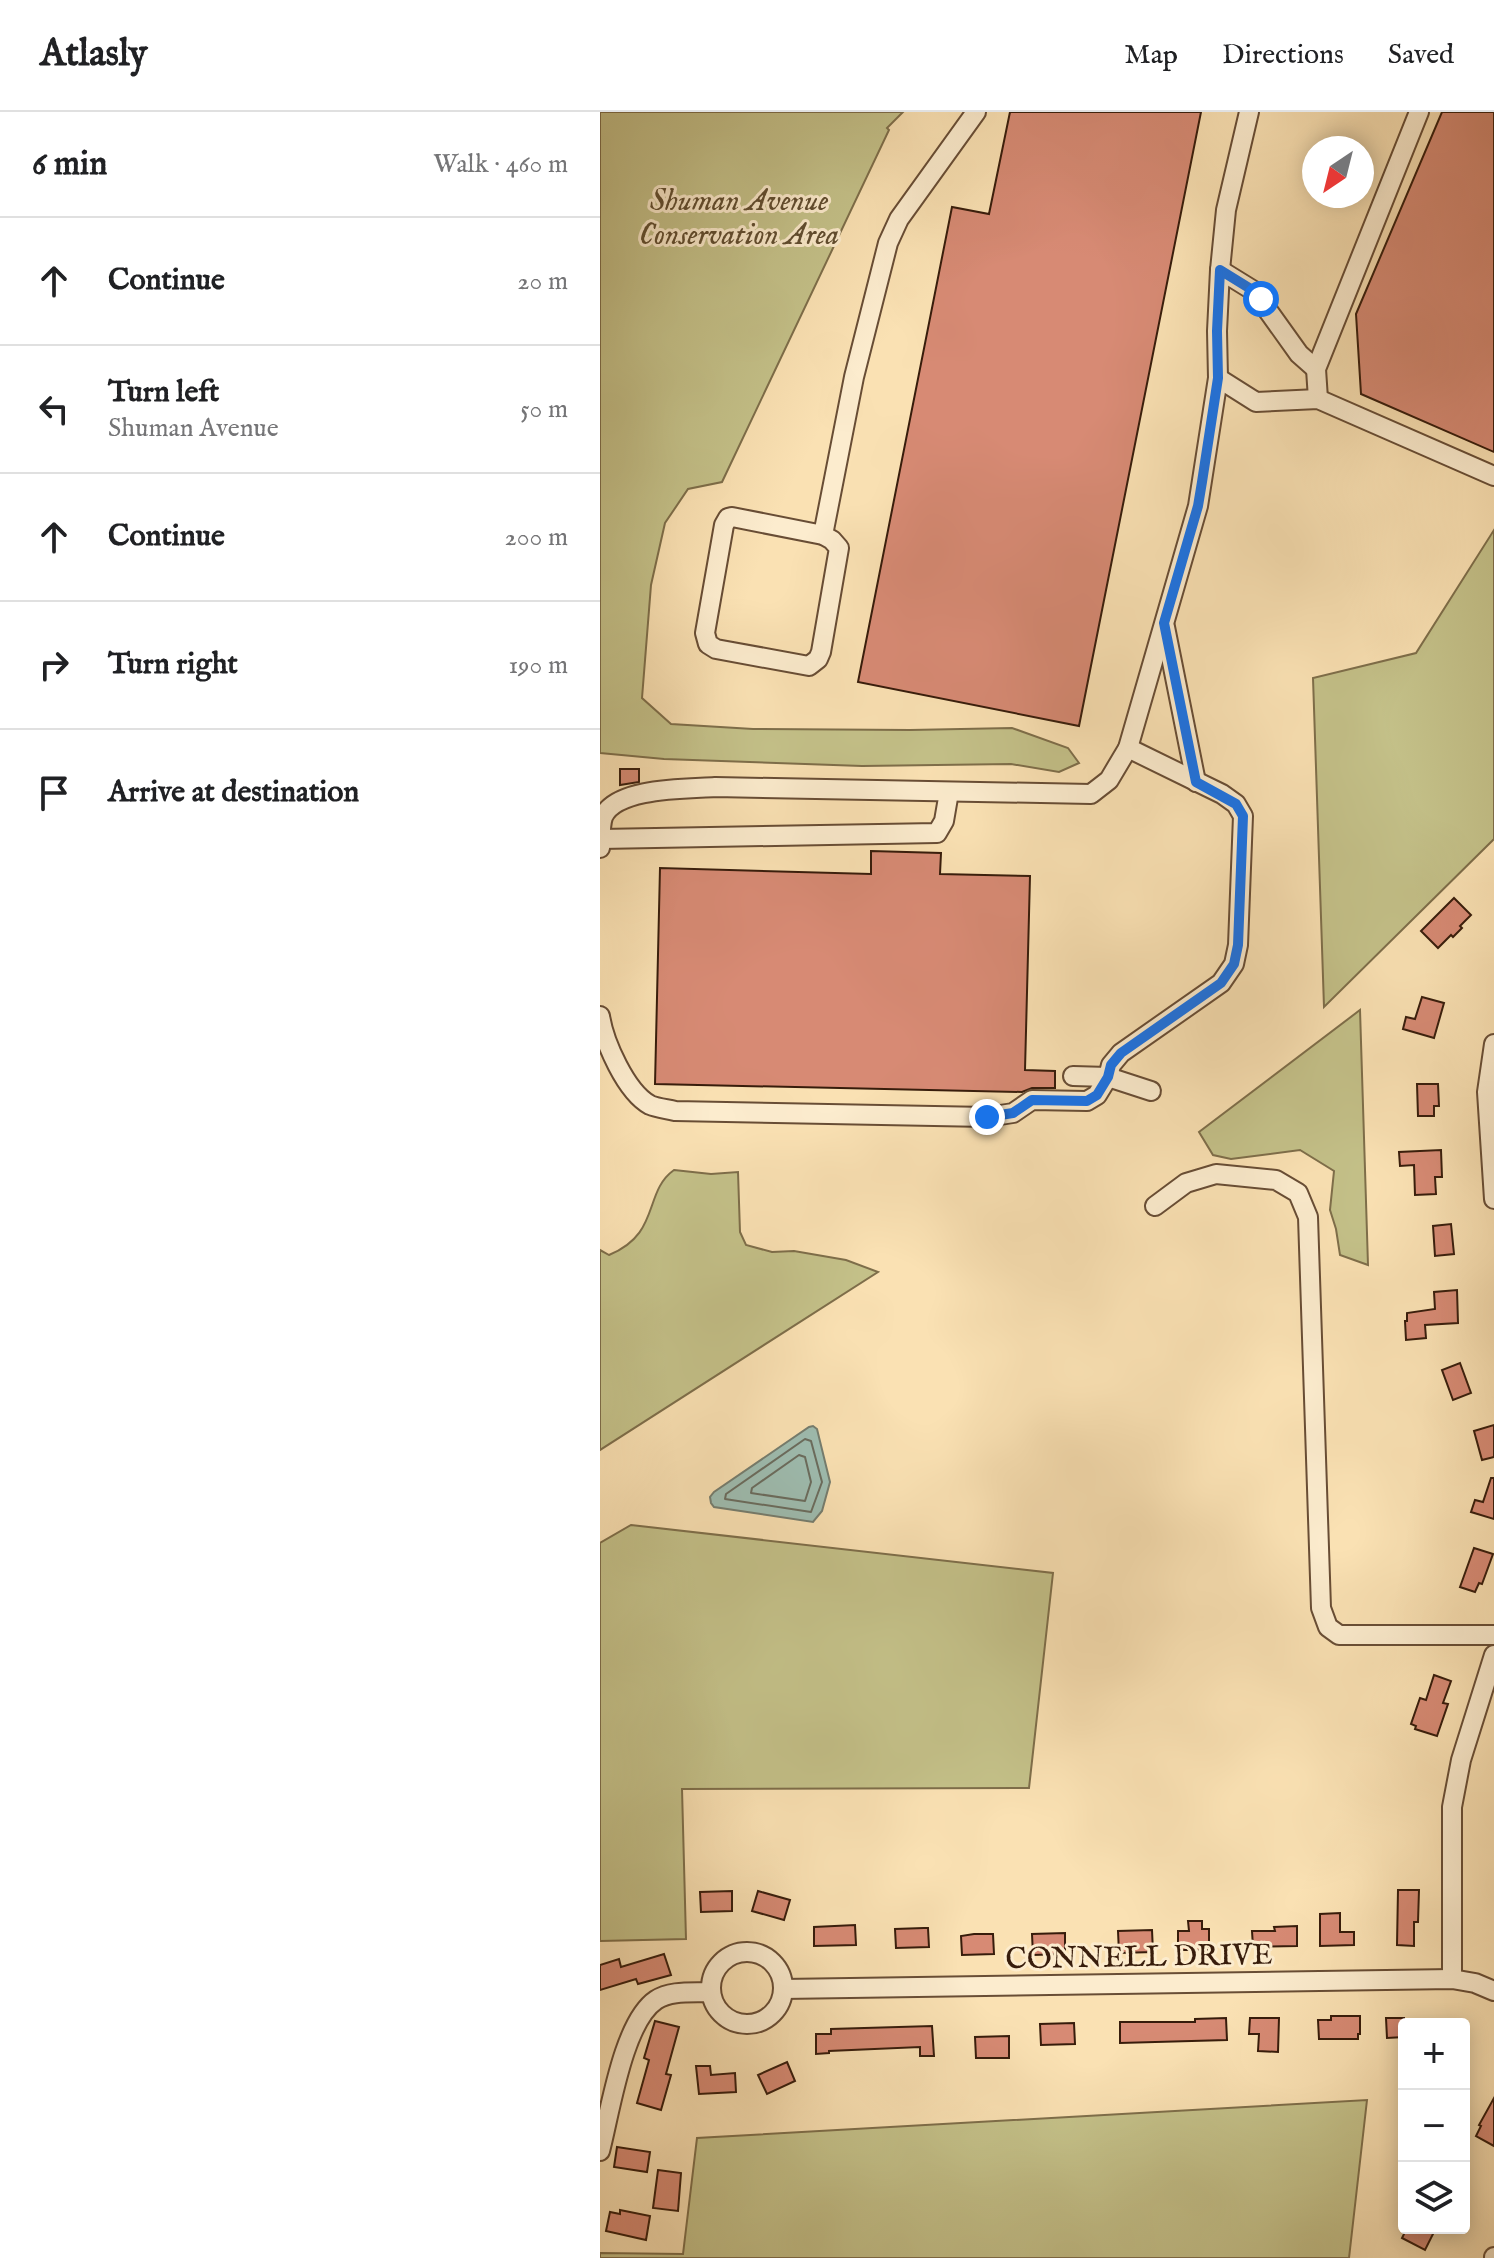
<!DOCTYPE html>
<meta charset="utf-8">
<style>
body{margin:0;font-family:"IM FELL English",serif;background:#f2f2f2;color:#202124}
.controls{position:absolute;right:24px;bottom:24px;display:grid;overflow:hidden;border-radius:8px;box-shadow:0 4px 20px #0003}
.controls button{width:72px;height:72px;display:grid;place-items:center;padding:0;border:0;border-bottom:2px solid #e0e0e0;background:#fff;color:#202124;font:40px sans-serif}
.compass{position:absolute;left:702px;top:24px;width:72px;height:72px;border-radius:50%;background:#fff;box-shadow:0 4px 20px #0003;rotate:215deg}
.stop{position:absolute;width:24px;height:24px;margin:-18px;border:6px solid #1a73e8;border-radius:50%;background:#fff}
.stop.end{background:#1a73e8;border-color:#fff;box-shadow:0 2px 8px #0008}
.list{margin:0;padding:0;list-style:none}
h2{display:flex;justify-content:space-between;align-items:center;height:104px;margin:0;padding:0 32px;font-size:34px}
h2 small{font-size:26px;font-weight:400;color:#757577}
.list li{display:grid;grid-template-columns:52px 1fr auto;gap:24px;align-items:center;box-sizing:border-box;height:128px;padding:0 32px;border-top:2px solid #e0e0e0}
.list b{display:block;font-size:30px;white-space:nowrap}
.list p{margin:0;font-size:26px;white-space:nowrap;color:#757577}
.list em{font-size:26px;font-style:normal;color:#757577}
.icon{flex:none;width:44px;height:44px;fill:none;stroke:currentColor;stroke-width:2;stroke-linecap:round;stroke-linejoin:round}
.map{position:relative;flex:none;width:894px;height:2146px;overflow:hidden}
header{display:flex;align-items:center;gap:48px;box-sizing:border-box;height:112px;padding:0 40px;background:#fff;border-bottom:2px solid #e0e0e0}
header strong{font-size:38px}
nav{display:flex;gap:44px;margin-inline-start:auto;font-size:28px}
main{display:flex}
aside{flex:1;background:#fff}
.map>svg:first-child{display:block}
.green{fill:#c4c189;stroke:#7e6e4a;stroke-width:2}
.water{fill:#9ebdb1;stroke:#757d6f;stroke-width:2}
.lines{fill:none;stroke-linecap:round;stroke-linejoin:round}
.shore{stroke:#6a6c5e;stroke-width:2}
.building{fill:#d78a74;stroke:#371c0b;stroke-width:2}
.minor-casing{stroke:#684d35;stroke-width:22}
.minor{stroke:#fcecce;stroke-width:18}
.route{stroke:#1a73e8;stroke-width:10}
.labels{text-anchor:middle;stroke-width:6;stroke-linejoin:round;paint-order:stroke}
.park-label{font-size:30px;font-style:italic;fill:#614e31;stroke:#fcecce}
.street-label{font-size:30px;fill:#371c0b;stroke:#fcecce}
</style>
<header>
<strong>Atlasly</strong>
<nav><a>Map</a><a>Directions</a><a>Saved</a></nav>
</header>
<main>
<aside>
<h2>6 min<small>Walk · 460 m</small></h2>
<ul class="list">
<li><svg class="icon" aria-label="ahead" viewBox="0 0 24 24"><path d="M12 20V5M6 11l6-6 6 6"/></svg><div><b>Continue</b></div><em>20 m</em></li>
<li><svg class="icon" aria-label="left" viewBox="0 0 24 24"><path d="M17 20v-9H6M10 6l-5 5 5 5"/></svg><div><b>Turn left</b><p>Shuman Avenue</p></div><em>50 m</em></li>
<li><svg class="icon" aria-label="ahead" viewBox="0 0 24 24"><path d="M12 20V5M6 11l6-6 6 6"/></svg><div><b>Continue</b></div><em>200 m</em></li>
<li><svg class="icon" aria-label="right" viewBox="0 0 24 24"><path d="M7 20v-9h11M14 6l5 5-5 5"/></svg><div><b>Turn right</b></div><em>190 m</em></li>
<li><svg class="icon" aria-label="arrive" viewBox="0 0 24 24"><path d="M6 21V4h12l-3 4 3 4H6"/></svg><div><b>Arrive at destination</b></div></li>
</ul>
</aside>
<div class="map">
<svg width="894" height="2146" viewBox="0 0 894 2146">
<rect width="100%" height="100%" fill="#fae1b3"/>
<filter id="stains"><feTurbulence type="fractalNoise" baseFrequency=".0025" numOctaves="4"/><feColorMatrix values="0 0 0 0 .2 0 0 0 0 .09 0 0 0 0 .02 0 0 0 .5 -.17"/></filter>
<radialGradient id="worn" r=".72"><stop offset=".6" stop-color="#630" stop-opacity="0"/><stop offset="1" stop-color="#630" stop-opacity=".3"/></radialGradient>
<g class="green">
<polygon points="0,0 303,0 287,16 289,18 122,370 88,377 65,411 51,473 42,586 71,612 153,617 310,618 412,616 468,636 479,651 459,660 411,652 262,654 64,647 0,641"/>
<polygon points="894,418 894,727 724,895 713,566 816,541"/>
<polygon points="760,898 768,1153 740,1143 736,1117 730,1098 734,1059 700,1038 631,1047 613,1043 599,1020"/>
<path d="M74,1058L111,1062L138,1060L140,1120L146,1133L172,1140L194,1139L246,1148L278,1160L0,1338V1138L9,1143C61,1122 43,1080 74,1058Z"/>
<polygon points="31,1413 453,1461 429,1676 82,1677 86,1827 0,1829 0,1431"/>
<polygon points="767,1988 749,2146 0,2146 0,2141 83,2142 97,2026"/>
</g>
<polygon class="water" points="213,1314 217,1317 230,1370 222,1399 213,1410 114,1395 111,1391 110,1385 114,1380 209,1315"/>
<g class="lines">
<g class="shore">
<polygon points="205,1327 211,1329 222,1370 211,1400 125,1387 126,1382"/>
<polygon points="199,1343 205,1345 211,1370 205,1389 151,1381 152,1376"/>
</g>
</g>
<g class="building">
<polygon points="410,0 601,0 479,614 258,570 352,95 389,102"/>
<polygon points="842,0 894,0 894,340 761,282 756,202"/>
<polygon points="20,657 39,657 39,670 20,673"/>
<polygon points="271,739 341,741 340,762 430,764 425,958 455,959 455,976 432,976 422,980 55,972 60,756 271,762"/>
<polygon points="854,786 871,803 860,814 862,816 853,825 851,823 838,836 821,819"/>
<polygon points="822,885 844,891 834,926 803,917 806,905 815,907"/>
<polygon points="817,972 838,972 839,994 834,994 834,1004 818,1004"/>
<polygon points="841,1038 842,1065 835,1065 836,1082 815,1083 814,1053 800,1054 799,1040"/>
<polygon points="851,1112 854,1142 835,1144 833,1114"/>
<polygon points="857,1178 858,1211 825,1213 826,1226 806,1228 805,1209 807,1209 807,1201 835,1197 834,1180"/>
<polygon points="860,1251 871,1281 853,1288 842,1258"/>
<polygon points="894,1313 894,1345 882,1348 874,1319"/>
<polygon points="891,1366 894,1366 894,1407 871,1400 875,1388 883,1390"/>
<polygon points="874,1436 893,1442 882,1472 879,1471 875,1480 860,1475"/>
<polygon points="834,1563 851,1569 843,1591 848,1592 837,1624 815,1617 816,1614 811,1612 820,1586 826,1588"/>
<polygon points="798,1778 819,1778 818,1810 814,1810 814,1834 797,1833"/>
<polygon points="132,1779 132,1799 101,1800 100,1780"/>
<polygon points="158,1779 190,1788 184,1808 152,1799"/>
<polygon points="740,1801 740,1820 754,1820 754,1833 720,1834 720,1802"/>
<polygon points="588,1809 602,1809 602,1817 609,1817 609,1838 578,1838 578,1819 589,1819"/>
<polygon points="255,1813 256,1833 214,1834 214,1815"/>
<polygon points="697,1814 697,1834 653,1835 652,1819 675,1819 674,1815"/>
<polygon points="324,1816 328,1816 329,1835 296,1836 295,1817"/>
<polygon points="552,1818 553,1840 519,1841 518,1819"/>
<polygon points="465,1821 465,1842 433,1843 432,1822"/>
<polygon points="374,1822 393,1822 394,1842 362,1843 361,1824"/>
<polygon points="64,1842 71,1863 38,1872 36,1867 0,1878 0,1853 19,1847 21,1855"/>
<polygon points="731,1904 760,1904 760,1922 758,1922 758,1927 719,1927 718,1908 731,1908"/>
<polygon points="626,1906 627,1928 520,1931 520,1910 595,1910 595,1907"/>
<polygon points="650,1906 679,1906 678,1940 658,1939 659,1922 649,1922"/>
<polygon points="786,1906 804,1906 804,1925 787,1926"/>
<polygon points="55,1909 79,1915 66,1962 71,1963 61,1998 37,1991 49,1948 44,1946"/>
<polygon points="474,1911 475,1932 441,1933 440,1912"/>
<polygon points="332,1914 334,1944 320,1944 320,1935 229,1939 229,1941 216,1942 216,1922 231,1922 231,1917"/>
<polygon points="409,1924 409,1946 376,1946 375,1925"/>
<polygon points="187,1950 195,1969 167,1982 158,1963"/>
<polygon points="96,1954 110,1954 111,1963 135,1961 136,1980 99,1982"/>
<polygon points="894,1986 894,2034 876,2024 881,2014 879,2013"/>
<polygon points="17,2035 50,2040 47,2060 14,2055"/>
<polygon points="58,2058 81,2061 78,2099 53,2096"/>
<polygon points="20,2098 50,2104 46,2128 6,2119 10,2100 20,2102"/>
<polygon points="807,2116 836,2116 825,2138 802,2126"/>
</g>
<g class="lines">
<defs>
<g id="minor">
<polyline points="620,158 654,179 699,242 716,257"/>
<polyline points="618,266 656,290 718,287 894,364"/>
<polyline points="718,287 716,257 819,0"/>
<polygon points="132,405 223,423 232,428 239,436 221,540 218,547 209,554 116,537 108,532 105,521 124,413 128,406"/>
<polyline points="223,423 254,265 288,131 299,107 376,0"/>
<polyline points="565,515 596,670"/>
<polyline points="1,727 337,721 344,709 349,680"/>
<path d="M0,736C1,726 0,714 3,705C16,675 88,677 115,675L491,682L509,668L528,636L598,394L618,266L617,219L620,158L626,98L649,0"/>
<path d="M0,904C4,930 26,980 50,993C57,996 67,997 75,999L387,1005L413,1001L432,988L487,989L497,983L508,965L511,953L521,941L621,871L634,852L638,833L643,704L636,692L622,682L528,636"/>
<polyline points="894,932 887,980 894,1087"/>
<polyline points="473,964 508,965 551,979"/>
<polyline points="555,1094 586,1071 616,1062 676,1068 698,1081 708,1105 721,1496 728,1515 739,1523 894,1523"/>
<circle cx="147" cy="1876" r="36"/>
<polyline points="852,1867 852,1695 861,1648 894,1543"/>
<polyline points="183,1877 852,1867 875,1871 894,1879"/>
<path d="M0,2039C10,2001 23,1910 56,1888C71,1878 93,1881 111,1880"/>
<polyline points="894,2146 894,2145"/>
</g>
</defs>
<use href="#minor" class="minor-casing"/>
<use href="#minor" class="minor"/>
</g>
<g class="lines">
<polyline class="route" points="387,1005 413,1001 432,988 487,989 497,983 508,965 511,953 521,941 621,871 634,852 638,833 643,704 636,692 596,670 564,511 598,394 602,370 618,266 617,219 620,158 654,179 661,187"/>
</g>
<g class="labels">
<g class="park-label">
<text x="139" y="98">Shuman Avenue<tspan x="139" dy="34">Conservation Area</tspan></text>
</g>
<g class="street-label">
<text transform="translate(539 1844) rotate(-1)" y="10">CONNELL DRIVE</text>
</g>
</g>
<rect width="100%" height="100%" filter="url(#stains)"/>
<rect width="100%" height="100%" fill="url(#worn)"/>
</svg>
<div class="controls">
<button>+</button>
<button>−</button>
<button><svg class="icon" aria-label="layers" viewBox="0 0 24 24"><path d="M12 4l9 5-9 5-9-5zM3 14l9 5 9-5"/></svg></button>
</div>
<svg class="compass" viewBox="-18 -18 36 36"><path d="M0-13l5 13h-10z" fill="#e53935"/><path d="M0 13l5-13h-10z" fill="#757577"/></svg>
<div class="stop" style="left:661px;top:187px"></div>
<div class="stop end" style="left:387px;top:1005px"></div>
</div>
</main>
